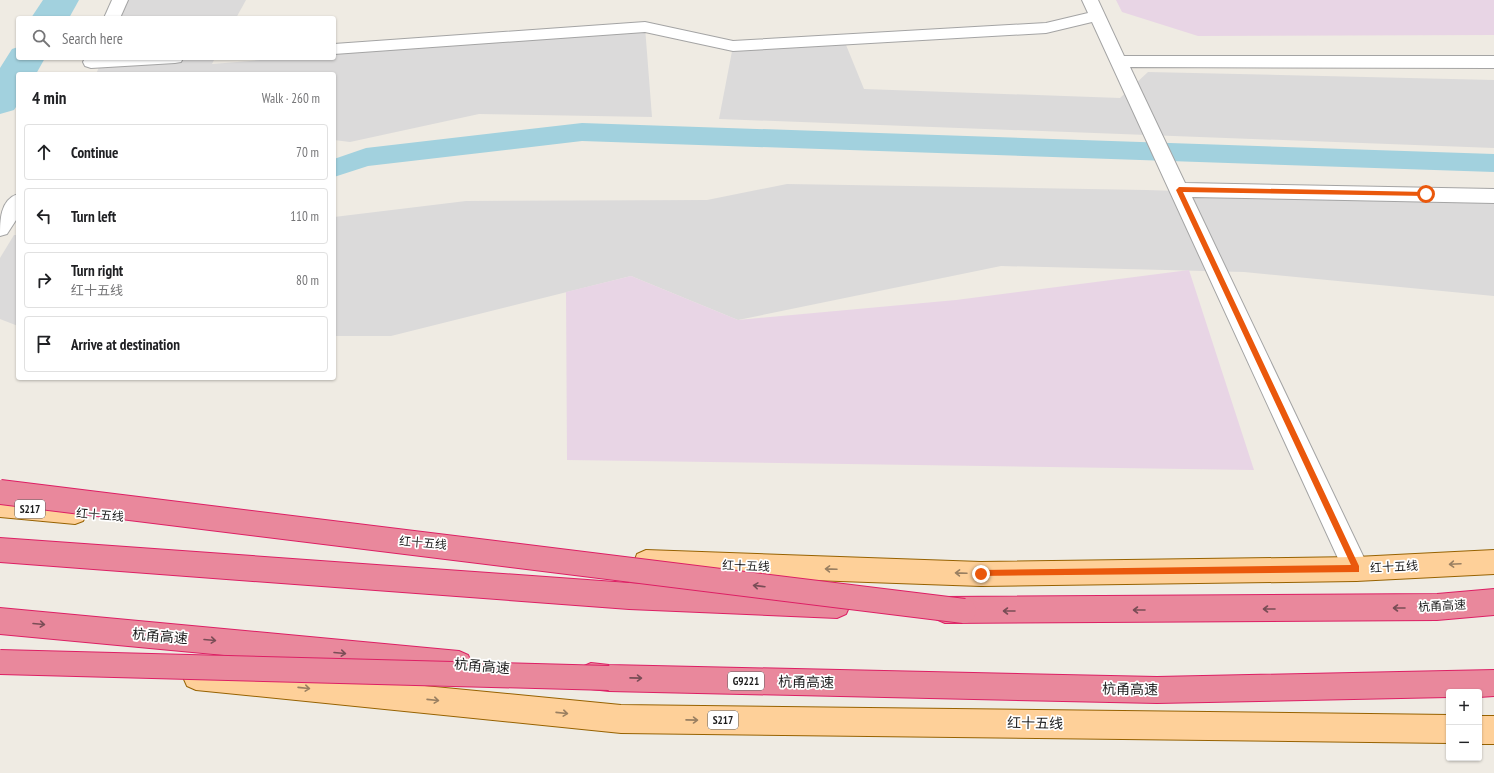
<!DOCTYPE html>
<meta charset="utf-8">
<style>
body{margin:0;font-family:"PT Sans Narrow","Noto Sans SC",sans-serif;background:#f2f2f2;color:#202124}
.controls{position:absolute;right:12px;bottom:12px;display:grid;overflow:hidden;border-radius:4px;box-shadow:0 1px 3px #0004}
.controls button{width:36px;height:36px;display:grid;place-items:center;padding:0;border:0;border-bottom:1px solid #e0e0e0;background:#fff;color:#202124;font:20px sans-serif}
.stop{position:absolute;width:12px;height:12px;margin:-9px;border:3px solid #ea580c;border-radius:50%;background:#fff}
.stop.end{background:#ea580c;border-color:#fff;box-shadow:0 1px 4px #0008}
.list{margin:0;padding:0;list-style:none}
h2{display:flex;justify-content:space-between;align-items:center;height:52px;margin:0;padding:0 16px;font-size:17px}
h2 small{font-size:13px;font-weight:400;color:#757577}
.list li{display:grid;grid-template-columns:26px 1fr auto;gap:12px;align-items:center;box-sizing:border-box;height:56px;margin:0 8px 8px;padding:0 8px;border:1px solid #e0e0e0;border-radius:4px}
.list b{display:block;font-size:15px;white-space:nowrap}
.list p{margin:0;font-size:13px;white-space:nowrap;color:#757577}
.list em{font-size:13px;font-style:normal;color:#757577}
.icon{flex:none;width:22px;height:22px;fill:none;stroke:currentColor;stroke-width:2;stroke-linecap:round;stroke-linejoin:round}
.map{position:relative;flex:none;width:1494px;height:773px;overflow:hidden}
.search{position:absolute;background:#fff;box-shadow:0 1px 3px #0004;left:16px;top:16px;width:320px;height:44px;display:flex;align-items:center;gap:10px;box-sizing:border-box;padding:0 14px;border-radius:4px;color:#757577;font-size:15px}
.panel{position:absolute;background:#fff;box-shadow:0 1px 3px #0004;left:16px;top:72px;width:320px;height:308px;border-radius:4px}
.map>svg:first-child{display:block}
.residential{fill:#dbdada}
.industrial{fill:#e8d5e5}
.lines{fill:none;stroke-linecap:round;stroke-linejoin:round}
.canal{fill:#a2d1de;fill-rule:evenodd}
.river{fill:#a2d1de;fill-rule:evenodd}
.minor-casing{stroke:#a4a4a4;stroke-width:2}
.major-casing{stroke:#976200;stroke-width:2}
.highway-casing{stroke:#dd1f64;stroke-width:2}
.minor{fill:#fff;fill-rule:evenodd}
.major{fill:#fed099;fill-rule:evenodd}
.highway{fill:#e9889c;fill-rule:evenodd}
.highway-bridge-casing{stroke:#dd1f64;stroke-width:26;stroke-linecap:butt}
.highway-bridge{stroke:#e9889c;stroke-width:24}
.oneway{stroke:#997f61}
.oneway2{stroke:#794d56}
.route{fill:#ea580c}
.labels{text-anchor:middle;stroke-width:3.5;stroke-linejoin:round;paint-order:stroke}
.shield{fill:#fff;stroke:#616161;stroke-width:1}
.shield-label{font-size:11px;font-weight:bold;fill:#1d1d1d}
.street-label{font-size:12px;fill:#1d1d1d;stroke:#fff}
.near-street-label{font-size:14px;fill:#1d1d1d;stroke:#fff}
</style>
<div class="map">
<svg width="1494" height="773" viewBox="0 0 1494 773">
<rect width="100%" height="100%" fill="#efebe3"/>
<g class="residential">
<polygon points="128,0 246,0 236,18 120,18"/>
<polygon points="645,27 652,117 479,114 350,142 334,140 334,74 96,74 103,58 215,58 212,64 285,58 334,58 334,54"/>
<polygon points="844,40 864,89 1120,98 1148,72 1494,80 1494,148 719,119 733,46"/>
<polygon points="787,184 1146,190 1494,201 1494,296 1244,272 1001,266 738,320 631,276 391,336 334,336 334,217 466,201 707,200"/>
<polygon points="14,235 18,235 18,326 0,319 0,258"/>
</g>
<g class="industrial">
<polygon points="1116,0 1494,0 1494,35 1198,36 1122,12"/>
<polygon points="1189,270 1254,470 567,460 566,292 631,276 738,320 956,300"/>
</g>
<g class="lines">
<polygon class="canal" points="582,123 1494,154 1494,172 582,141 368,166 334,177 334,159 366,148"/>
<g class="river">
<polygon points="43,0 79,0 69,18 31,18"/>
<polygon points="18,47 18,58 45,58 36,74 18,74 18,104 14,110 0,114 0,68 12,49"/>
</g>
<defs>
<g id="minor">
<polygon points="112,0 128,0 120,18 104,18"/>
<polygon points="1082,0 1098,0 1124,56 1494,56 1494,68 1130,67 1185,183 1494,189 1494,203 1192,197 1365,560 1368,569 1365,578 1356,581 1347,578 1092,22 1046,33 733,51 645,32 334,54 334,44 645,22 733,41 1046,23 1088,13"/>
<polygon points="85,58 183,58 181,62 175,63 91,68 85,66 83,62"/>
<path d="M18,194V217L7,234L0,236C0,220 0,200 18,194Z"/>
</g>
<g id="major">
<polygon points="0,495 75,502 83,505 87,513 83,521 75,524 0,517"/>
<polygon points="646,550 981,562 1356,557 1494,550 1494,574 1356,581 981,586 646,574 637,570 634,562 637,554"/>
<polygon points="196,664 621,705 1449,715 1449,743 621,733 196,690 187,686 183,677 187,668"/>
<rect x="1479" y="716" width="15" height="28"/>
</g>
<g id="highway">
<polygon points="0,538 629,583 837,592 846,596 850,605 846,614 837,618 629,609 0,562"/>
<polygon points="1494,589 1494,615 1437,620 945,623 936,619 932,610 936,601 945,597 1437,594"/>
<polygon points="0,608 459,651 468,655 472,664 468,673 459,677 0,634"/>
<polygon points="591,663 609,665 1157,677 1494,670 1494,696 1479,697 1479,692 1449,692 1449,697 1157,703 609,691 591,689 582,685 578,676 582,667"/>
</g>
</defs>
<use href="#minor" class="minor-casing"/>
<use href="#major" class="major-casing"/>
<use href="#highway" class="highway-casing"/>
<use href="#minor" class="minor"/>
<use href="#major" class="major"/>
<use href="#highway" class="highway"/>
<defs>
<g id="highway-bridge">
<polyline points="0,492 964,611"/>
<polyline points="0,662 609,678"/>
</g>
</defs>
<use href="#highway-bridge" class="highway-bridge-casing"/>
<use href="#highway-bridge" class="highway-bridge"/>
</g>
<defs><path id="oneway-shaft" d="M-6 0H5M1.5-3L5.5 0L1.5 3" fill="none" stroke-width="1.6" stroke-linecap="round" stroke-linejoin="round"/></defs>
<g class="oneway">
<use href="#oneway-shaft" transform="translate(1455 564) rotate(177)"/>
<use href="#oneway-shaft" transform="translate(831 569) rotate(-178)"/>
<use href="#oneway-shaft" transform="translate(961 573) rotate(-178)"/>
<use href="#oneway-shaft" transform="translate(304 688) rotate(6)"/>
<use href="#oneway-shaft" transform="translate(433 700) rotate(6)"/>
<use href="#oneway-shaft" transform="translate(562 713) rotate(6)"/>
<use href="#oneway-shaft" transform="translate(692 720) rotate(1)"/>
</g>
<g class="oneway2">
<use href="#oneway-shaft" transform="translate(759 586) rotate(-173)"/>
<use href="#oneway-shaft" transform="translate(1399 608) rotate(180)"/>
<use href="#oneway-shaft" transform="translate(1269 609) rotate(180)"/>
<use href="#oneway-shaft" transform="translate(1139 610) rotate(180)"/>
<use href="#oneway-shaft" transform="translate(1009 611) rotate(180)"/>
<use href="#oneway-shaft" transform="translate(39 624) rotate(5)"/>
<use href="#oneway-shaft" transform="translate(210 640) rotate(5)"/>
<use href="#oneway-shaft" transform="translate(340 653) rotate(5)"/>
<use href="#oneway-shaft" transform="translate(636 678) rotate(1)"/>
</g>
<polygon class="route" points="1179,187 1426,192 1428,194 1426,196 1183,192 1359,566 1359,572 978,576 977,574 981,570 1351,565 1176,190"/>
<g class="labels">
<g class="shield">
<rect x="15" y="500" width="30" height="18" rx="3"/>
<rect x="728" y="672" width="36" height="18" rx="3"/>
<rect x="708" y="711" width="30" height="18" rx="3"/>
</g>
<g class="shield-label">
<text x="30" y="513">S217</text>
<text x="746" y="685">G9221</text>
<text x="723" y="724">S217</text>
</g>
<g class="street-label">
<text transform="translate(100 515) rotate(5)" y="4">红十五线</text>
<text transform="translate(423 543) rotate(5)" y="4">红十五线</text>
<text transform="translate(746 566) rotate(2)" y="4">红十五线</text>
<text transform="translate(1394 567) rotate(-3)" y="4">红十五线</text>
<text transform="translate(1442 606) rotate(-3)" y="4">杭甬高速</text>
</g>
<g class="near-street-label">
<text transform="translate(160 636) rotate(5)" y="5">杭甬高速</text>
<text transform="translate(482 666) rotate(5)" y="5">杭甬高速</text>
<text transform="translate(806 682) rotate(1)" y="5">杭甬高速</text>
<text transform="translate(1130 689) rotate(1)" y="5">杭甬高速</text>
<text transform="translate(1035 723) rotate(1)" y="5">红十五线</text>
</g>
</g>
</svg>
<div class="controls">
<button>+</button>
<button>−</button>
</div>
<div class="stop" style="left:1426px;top:194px"></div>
<div class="stop end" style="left:981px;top:574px"></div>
<div class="search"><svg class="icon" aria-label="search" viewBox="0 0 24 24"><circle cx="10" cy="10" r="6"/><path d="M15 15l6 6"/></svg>Search here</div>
<section class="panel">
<h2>4 min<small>Walk · 260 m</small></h2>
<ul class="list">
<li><svg class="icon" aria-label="ahead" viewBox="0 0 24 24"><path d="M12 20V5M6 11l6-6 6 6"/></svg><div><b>Continue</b></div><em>70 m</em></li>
<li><svg class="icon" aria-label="left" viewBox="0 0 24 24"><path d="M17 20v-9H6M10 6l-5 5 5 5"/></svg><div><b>Turn left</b></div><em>110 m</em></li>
<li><svg class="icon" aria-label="right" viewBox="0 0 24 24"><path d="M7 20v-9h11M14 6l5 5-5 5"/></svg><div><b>Turn right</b><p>红十五线</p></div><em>80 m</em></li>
<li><svg class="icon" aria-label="arrive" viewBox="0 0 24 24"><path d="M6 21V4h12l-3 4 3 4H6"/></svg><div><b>Arrive at destination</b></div></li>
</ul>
</section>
</div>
